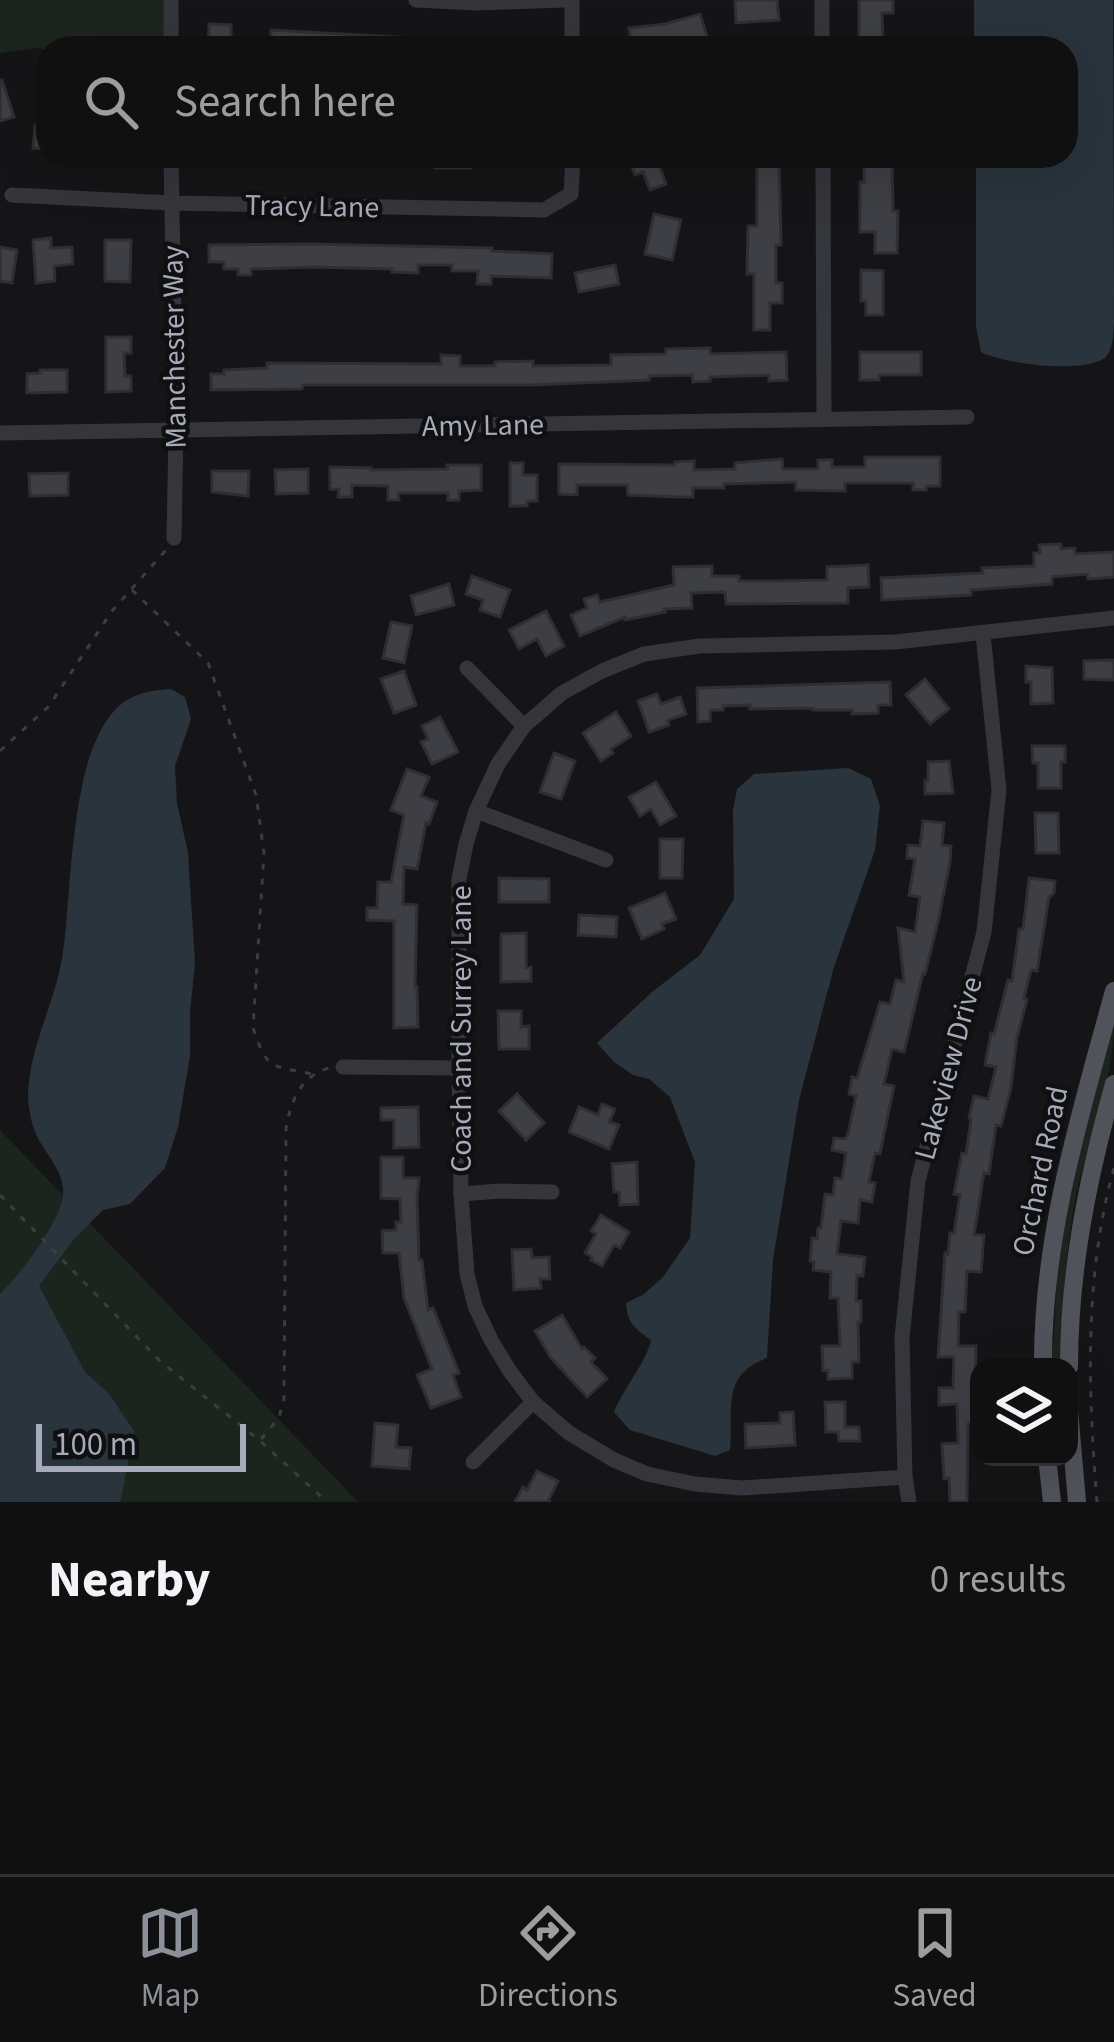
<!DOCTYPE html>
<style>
body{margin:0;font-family:"Source Sans 3",sans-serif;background:#1e1e1f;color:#f1f3f6}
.controls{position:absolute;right:36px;bottom:36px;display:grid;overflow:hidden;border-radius:24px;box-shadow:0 12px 48px #0002}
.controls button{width:108px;height:108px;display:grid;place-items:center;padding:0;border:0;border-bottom:3px solid #303031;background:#101011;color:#f1f3f6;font:60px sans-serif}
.scale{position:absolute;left:36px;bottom:30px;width:210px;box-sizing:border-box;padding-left:12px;border:6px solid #a5abb8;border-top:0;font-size:33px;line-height:42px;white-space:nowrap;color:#a5abb8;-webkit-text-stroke:9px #101012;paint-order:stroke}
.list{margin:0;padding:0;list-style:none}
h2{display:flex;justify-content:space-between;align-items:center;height:156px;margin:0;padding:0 48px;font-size:51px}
h2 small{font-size:39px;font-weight:400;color:#9c9d9f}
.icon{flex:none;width:66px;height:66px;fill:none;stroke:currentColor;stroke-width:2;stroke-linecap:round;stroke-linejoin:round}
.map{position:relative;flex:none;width:1114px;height:1502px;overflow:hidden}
.search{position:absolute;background:#101011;box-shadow:0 12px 48px #0002;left:36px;right:36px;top:36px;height:132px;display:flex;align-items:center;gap:30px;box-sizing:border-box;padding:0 42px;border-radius:36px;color:#9c9d9f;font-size:45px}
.sheet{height:372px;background:#101011}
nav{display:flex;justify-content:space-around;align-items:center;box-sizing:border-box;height:168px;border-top:3px solid #303031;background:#101011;font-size:33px;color:#9c9d9f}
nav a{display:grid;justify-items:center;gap:6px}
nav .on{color:#8c9099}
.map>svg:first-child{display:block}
.green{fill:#1c251d}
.water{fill:#29343c}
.building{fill:#3e3f44;stroke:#2e2e33;stroke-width:3}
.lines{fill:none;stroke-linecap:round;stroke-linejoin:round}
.path{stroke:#3b3d43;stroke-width:3;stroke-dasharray:6 9;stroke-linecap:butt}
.minor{stroke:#35363c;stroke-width:15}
.major{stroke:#51535b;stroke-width:18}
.labels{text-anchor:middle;stroke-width:9;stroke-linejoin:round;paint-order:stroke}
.street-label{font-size:30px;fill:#a5abb8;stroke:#101012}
</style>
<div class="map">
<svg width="1114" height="1502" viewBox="0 0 1114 1502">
<rect width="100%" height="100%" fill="#151517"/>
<g class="green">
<polygon points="0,0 165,0 165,48 48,48 48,52 39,48 0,53"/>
<path d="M1114,1021C1114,1083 1087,1141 1075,1201C1065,1256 1062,1311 1060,1367H1052L1058,1262L1073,1173Z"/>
<polygon points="0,1130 340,1483 358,1502 0,1502"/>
</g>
<g class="water">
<path d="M974,0H1113L1114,322C1113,334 1114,349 1105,358C1082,374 1005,364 981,352L976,327V156H1066V48H974Z"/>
<path d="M171,689L185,697L191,719L175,766L177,803L188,853L195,963L190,1012V1056L178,1127L165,1168L130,1204L103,1210L74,1239L39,1286L85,1372L109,1394L134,1431L121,1499L119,1502H0V1294C21,1273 59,1225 63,1195C66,1171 41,1150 34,1129C30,1119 28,1103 28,1093C30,1047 54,1004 62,959C73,895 67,738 127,700C141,692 155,690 171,689Z"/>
<path d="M848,768L871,779L880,806L875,850L834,967L799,1100L773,1260L767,1358C720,1375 734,1410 730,1450L715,1456L630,1430L614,1412C624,1387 646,1363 651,1340C636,1330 627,1323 626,1303L644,1294L663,1277L690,1238L695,1162L670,1097L649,1079L633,1075L614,1062L597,1043L652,992L700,955L734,899L733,810L737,789L754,774Z"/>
</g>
<g class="building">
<polygon points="735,0 777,0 779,20 736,23"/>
<polygon points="859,0 893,0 893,13 882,13 883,48 859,48"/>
<polygon points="700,14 710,46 692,48 690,40 656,48 632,48 629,28 665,24"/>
<polygon points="209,24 231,25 231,48 208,48"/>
<polygon points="271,30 413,38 413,48 271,48"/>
<polygon points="0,80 2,80 14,117 0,121"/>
<polygon points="35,126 48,127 48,149 33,148"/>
<rect x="435" y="156" width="36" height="12"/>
<polygon points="636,156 656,156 666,184 650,190 643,172 635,175 629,158"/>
<polygon points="757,156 779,156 781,245 776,245 776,283 782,283 782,303 770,303 770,330 754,330 754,274 747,274 748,226 757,226"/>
<polygon points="864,156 892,156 893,211 898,211 897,253 875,253 875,232 860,232 860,182 864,182"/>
<polygon points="654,214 681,220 672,260 645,254"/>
<polygon points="51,238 51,248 72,247 73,264 54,266 55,281 36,283 33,240"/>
<polygon points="105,240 131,240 130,282 105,281"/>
<polygon points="313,244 492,248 492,251 552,254 551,278 491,276 491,284 477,284 478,271 452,271 452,265 418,265 418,273 392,272 392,269 313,267 251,269 251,275 238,275 238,269 224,269 224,262 209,262 209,245"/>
<polygon points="0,247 17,250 12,283 0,281"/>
<polygon points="615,265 619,284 579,292 575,273"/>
<polygon points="861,270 883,271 883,315 866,315 866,301 861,301"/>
<polygon points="106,337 131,337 131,353 124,353 125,376 131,376 131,391 106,392"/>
<polygon points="710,348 710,354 786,352 787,380 769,381 769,375 710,377 710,381 693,382 692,375 649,376 649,380 533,385 303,385 302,389 211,390 211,374 224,374 224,370 267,368 267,363 441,364 441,355 460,356 460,366 495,366 495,362 533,361 533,366 611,365 611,355 666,354 666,349"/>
<polygon points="860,352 921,352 921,375 879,375 879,380 860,380"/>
<polygon points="40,370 67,370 67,392 27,393 27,374 40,373"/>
<polygon points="865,457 940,457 940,486 926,486 926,490 913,490 913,483 845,483 845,491 796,490 796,482 724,484 724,488 693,488 693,497 679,497 628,495 627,485 577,485 577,495 559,494 559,464 675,465 675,462 694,461 694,470 735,469 735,463 782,459 783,469 818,469 818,460 832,460 832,467 865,467"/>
<polygon points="510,463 523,463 523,475 537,475 537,501 527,501 527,506 510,506"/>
<polygon points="447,465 481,465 481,490 459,491 459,500 448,500 448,493 398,493 399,500 388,500 388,486 352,485 352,497 338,497 339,489 330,489 330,467 371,468 371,470 448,469"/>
<polygon points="308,469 308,493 276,494 275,470"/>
<polygon points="212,471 249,471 248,496 212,492"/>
<polygon points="68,473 68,495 30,496 29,474"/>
<polygon points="1061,544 1061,549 1075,548 1075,554 1114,552 1114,577 1088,579 1087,574 1052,577 1052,584 971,590 971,595 882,600 881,578 983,573 982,568 1034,566 1034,553 1040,553 1039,545"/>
<polygon points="868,565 869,587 848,588 848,603 726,604 725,592 691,593 692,608 664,609 665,612 625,620 625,617 580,636 571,615 587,608 584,599 597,595 600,602 674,585 673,567 712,566 712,576 739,576 739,581 775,581 827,580 827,567"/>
<polygon points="472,576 510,590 500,617 480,610 483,600 466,594"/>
<polygon points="449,584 454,605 416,615 411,596"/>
<polygon points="546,611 564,646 546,656 537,639 519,649 509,630"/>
<polygon points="391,622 412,626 404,663 383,658"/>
<polygon points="1114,660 1114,680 1084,679 1084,661"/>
<polygon points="1026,666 1052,668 1053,703 1031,704 1031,682 1026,682"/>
<polygon points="404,671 416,705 394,713 381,679"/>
<polygon points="925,679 949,709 930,724 906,695"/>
<polygon points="890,682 891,705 878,705 878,713 852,714 852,710 813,710 813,708 750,709 750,705 723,706 723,710 710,710 710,721 698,722 697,688"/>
<polygon points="657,694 661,704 680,697 686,714 668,720 669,725 649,732 638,701"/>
<polygon points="616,712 631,736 611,749 613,753 601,761 583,733"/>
<polygon points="440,717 458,752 432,764 421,742 428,739 422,726"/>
<polygon points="1032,746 1065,746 1065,762 1061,762 1061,788 1038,788 1038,763 1033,763"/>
<polygon points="554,753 575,761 561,799 540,792"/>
<polygon points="949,761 953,793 925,794 925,781 928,781 928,762"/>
<polygon points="407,769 429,777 421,796 437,802 429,824 426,823 417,869 404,867 403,904 417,905 415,987 417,987 418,1027 394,1028 394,921 367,920 367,908 377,908 378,882 391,882 404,815 391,810"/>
<polygon points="656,782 676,816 660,825 651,809 640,816 629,797"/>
<polygon points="1035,813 1058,813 1059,853 1036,853"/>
<polygon points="923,821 944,823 942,845 951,846 950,862 938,922 925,974 923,973 904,1052 892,1049 884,1084 894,1086 880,1154 875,1153 869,1182 875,1183 872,1202 860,1200 858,1223 841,1221 837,1254 865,1257 863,1276 857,1275 856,1301 861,1301 861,1322 858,1322 859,1362 852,1362 852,1378 828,1379 828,1370 823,1371 822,1346 840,1346 838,1298 830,1298 831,1272 813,1270 814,1262 810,1261 812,1238 817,1239 818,1228 821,1228 825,1194 833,1195 835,1178 842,1179 846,1153 832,1150 834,1138 845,1139 848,1134 856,1096 849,1094 852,1077 857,1078 880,1002 890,1004 896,980 904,982 898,928 915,932 920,897 909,895 915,859 907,858 908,845 920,846"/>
<polygon points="660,839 683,839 682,878 660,878"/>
<polygon points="499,878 549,879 549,902 499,902"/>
<polygon points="1029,878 1055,881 1054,893 1049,897 1037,971 1031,970 1024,998 1027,999 1017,1038 1011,1087 1001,1126 996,1125 989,1174 984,1173 974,1235 984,1235 981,1272 967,1271 965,1312 959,1312 958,1346 976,1346 975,1388 978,1388 979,1423 968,1424 967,1502 950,1502 949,1478 944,1479 942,1444 958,1443 957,1404 939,1405 939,1388 953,1388 954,1357 938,1357 945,1253 948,1254 950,1233 954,1233 960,1195 954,1194 962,1153 966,1154 971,1119 969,1118 974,1096 988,1099 996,1067 985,1065 991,1033 994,1034 1008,980 1012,981 1019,929 1023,929"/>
<polygon points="665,893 676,919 662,924 664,929 642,939 629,908"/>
<polygon points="579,915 617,917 616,937 578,935"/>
<polygon points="526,933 526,968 531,967 531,981 501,982 501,934"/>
<polygon points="498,1011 521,1011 521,1027 529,1026 529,1049 499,1049"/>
<polygon points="517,1094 544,1123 526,1140 499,1111"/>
<polygon points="602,1104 615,1109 609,1122 619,1125 609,1149 569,1132 579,1107 598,1115"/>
<polygon points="418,1107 419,1147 394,1148 394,1120 381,1120 381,1108"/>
<polygon points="381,1157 403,1157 403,1178 419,1178 417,1199 419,1260 422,1260 428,1310 433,1308 459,1373 453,1375 461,1397 431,1408 417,1375 432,1369 404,1298 399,1253 383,1253 382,1231 396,1230 396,1222 401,1222 400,1199 381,1198"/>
<polygon points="637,1162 638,1204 620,1205 619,1192 614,1192 612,1164"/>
<polygon points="601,1215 629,1232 620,1248 614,1245 602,1266 591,1260 592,1257 585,1253 596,1234 591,1231"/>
<polygon points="531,1249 532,1258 549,1257 550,1279 540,1279 541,1288 514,1290 512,1250"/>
<polygon points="562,1315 582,1349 584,1347 595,1358 591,1362 607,1379 587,1397 551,1358 535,1331"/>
<polygon points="825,1402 845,1402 845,1427 859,1427 860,1441 839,1441 838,1432 826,1432"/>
<polygon points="793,1412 795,1445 746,1448 745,1424 780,1423 780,1413"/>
<polygon points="375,1423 398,1425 396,1447 411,1448 409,1469 372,1466"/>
<polygon points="537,1471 558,1481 548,1501 551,1502 515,1502 523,1487 527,1490"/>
</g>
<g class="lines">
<g class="path">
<path d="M132,590L208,663L256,795L264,853L253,1028C268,1072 271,1065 312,1074"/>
<polyline points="0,751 49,706 112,611 166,550"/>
<polyline points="0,1195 160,1361 259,1440 327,1502"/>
<path d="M261,1439L279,1418L284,1398L286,1128C291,1100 301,1076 329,1068"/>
<path d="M1097,1502C1088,1391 1084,1276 1114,1168"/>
</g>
<g class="minor">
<polyline points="171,0 171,48"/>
<polyline points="416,0 476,3 563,0"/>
<polyline points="572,0 572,48"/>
<polyline points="822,0 822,48"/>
<polyline points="171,156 176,430 174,538"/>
<polyline points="823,156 824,419"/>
<polyline points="12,195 171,203 544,210 571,194 573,156"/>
<polyline points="0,433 967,417"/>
<polyline points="467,668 524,726"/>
<polyline points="476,811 606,860"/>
<polyline points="343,1067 459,1068"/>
<polyline points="461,1194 500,1191 552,1192"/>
<polyline points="473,1462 533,1402"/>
<polyline points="905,1477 742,1488 695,1484 647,1474 614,1460 569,1433 533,1402 509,1370 491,1340 475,1306 467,1274 461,1194 459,1068 459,879 466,844 476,811 498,764 524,726 562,693 602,671 644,654 700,646 895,642 1114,618"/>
<polyline points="909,1502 905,1477 902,1338 918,1181 984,932 999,790 983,634"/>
</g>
<g class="major">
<path d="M1043,1367C1042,1237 1080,1115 1114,991"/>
<path d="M1069,1367C1069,1270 1088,1177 1114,1084"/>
<polyline points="1069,1410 1077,1502"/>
<polyline points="1047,1457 1052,1502"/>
</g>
</g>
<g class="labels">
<g class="street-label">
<text transform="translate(312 206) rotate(1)" y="10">Tracy Lane</text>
<text transform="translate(174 347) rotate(-91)" y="10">Manchester Way</text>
<text transform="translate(483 425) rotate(-1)" y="10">Amy Lane</text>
<text transform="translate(461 1029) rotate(-90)" y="10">Coach and Surrey Lane</text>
<text transform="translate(948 1068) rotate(-75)" y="10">Lakeview Drive</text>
<text transform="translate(1040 1171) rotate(-78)" y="10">Orchard Road</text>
</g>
</g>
</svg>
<div class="controls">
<button><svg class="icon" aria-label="layers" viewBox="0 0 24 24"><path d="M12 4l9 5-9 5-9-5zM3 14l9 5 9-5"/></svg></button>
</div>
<div class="scale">100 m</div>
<div class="search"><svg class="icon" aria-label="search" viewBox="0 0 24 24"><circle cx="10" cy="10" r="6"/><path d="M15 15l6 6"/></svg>Search here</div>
</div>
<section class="sheet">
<h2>Nearby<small>0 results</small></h2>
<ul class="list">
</ul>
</section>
<nav>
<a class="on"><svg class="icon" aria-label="map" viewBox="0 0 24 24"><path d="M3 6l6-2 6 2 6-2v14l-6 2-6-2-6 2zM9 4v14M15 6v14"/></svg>Map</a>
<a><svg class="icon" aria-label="directions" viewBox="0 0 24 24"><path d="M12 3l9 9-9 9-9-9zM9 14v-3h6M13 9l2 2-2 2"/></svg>Directions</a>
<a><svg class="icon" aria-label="saved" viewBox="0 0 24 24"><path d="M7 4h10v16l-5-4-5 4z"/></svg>Saved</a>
</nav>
